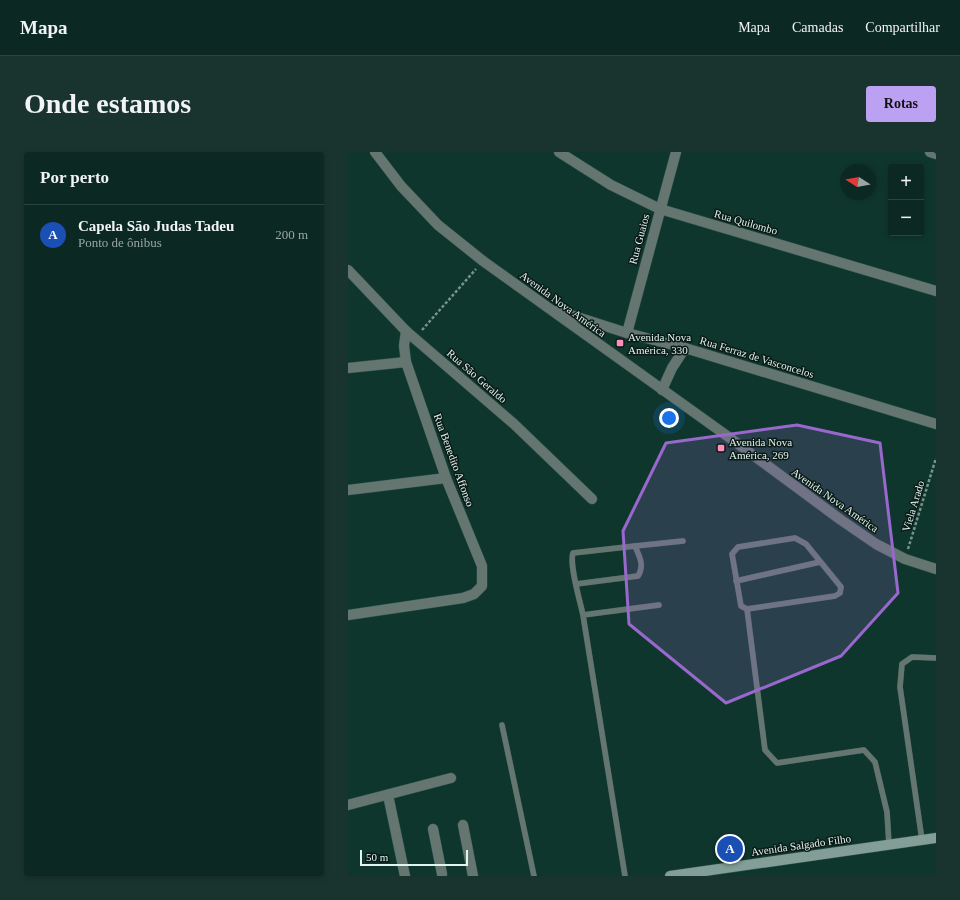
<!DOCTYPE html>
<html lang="pt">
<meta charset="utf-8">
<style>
body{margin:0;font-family:"Times New Roman",serif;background:#19342f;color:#f1f3f6}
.controls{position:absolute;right:12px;top:12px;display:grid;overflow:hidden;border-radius:4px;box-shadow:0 2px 6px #0003}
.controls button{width:36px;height:36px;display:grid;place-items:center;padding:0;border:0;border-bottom:1px solid #2b4440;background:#0b2822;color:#f1f3f6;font:20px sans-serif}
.compass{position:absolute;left:492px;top:12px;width:36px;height:36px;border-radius:50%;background:#0b2822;box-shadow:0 2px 6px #0003;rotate:281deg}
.scale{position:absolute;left:12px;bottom:10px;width:108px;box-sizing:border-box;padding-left:4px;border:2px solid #e0f5ee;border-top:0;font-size:11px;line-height:14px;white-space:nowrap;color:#e0f5ee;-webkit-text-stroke:3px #0b1a16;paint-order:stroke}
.you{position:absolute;left:321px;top:266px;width:14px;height:14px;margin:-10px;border:3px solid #fff;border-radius:50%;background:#1a73e8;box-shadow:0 0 0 6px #1a73e833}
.badge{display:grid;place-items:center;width:26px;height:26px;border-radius:50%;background:#bca0f2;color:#fff;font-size:13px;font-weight:700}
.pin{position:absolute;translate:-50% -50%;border:2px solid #fff;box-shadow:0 1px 4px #0006}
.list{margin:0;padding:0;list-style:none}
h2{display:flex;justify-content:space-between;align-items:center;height:52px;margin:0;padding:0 16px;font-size:17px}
h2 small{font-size:13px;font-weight:400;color:#9aa6a5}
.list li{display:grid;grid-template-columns:26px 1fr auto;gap:12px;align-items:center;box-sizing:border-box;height:60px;padding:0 16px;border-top:1px solid #2b4440}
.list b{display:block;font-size:15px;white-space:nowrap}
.list p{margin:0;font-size:13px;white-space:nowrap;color:#9aa6a5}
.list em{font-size:13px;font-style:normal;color:#9aa6a5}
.map{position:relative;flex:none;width:588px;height:724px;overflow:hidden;border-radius:4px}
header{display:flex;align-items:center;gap:24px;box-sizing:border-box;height:56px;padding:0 20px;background:#0b2822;border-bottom:1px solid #2b4440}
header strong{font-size:19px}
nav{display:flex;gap:22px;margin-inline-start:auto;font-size:14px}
.intro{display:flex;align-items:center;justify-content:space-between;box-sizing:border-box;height:96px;padding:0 24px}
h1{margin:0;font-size:28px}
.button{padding:10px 18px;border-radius:4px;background:#bca0f2;color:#111;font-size:14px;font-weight:700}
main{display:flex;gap:24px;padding:0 24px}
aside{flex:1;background:#0b2822;border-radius:4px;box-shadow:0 2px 6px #0003}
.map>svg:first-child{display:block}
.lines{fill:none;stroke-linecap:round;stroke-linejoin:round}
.service-casing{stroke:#30554c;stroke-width:6}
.minor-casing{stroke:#30554c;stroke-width:11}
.secondary-casing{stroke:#30554c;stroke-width:11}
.path{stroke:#76948c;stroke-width:2.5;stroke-dasharray:3 2;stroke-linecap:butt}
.service{stroke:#657671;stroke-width:5.5}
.minor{stroke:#657671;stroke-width:10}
.secondary{stroke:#839e96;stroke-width:10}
.marked{fill:#9968cd;fill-opacity:0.2;stroke:#9968cd;stroke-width:3;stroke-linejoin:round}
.poi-dot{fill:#fe8ebc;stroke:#0b1a16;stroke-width:1.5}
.labels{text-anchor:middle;stroke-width:3;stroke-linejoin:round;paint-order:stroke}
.street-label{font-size:11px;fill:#e0f5ee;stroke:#0b1a16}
.poi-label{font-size:11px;fill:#e0f5ee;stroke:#0b1a16;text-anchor:start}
</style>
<header>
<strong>Mapa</strong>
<nav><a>Mapa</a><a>Camadas</a><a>Compartilhar</a></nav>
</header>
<div class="intro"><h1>Onde estamos</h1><a class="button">Rotas</a></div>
<main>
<aside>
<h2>Por perto<small></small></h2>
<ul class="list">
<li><span class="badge" style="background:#1a4fb4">A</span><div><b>Capela São Judas Tadeu</b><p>Ponto de ônibus</p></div><em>200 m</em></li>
</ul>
</aside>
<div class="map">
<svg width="588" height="724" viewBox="0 0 588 724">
<rect width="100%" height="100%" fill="#0f362d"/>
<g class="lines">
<defs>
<g id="service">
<polygon points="447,386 458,392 493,435 492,441 487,444 399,457 393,454 384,402 390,395"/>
<polyline points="287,394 335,389"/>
<polyline points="388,429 472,410"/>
<path d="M228,432L290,424C297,413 291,404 287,394L225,401C221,412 232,449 235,463L277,724"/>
<polyline points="399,457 417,598 429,611 516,598 527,610 539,660 541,693"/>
<polyline points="235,463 311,453"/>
<polyline points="154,573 186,724"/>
<polyline points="574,688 552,535 554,512 564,505 588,506"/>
</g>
<g id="minor">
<polyline points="27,0 53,34 90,73 135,109 382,286 493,368 528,392 557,407 588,417"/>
<polyline points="211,0 263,33 312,57 588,139"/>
<polyline points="582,0 588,2"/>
<polyline points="0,118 58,179 166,272 244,347"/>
<polyline points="210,159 279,181 337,196 588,272"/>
<polyline points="279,181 328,0"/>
<polyline points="0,216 58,210"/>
<polyline points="314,238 324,216 337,196"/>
<polyline points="0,338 98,326"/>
<polyline points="0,463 115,446 126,442 134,434 134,414 98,326 58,210 56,194 58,179"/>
<polyline points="40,643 57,724"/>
<polyline points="0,653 103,626"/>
<polyline points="115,673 125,724"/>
<polyline points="85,677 94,722"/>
</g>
<polyline id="secondary" points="322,724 588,686"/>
</defs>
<use href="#service" class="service-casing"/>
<use href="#minor" class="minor-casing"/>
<use href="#secondary" class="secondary-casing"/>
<g class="path">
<polyline points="74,178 128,117"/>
<polyline points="560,397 588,306"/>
</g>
<use href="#service" class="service"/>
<use href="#minor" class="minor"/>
<use href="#secondary" class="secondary"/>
</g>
<path class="marked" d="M449,273L532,291L550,441L493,504L378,551L281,472L275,379L318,291Z"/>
<g class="poi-dot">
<rect x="268" y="187" width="8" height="8" rx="2"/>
<rect x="369" y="292" width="8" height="8" rx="2"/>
</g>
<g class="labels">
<g class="street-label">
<text transform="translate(398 70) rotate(16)" y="4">Rua Quilombo</text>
<text transform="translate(291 87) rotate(-75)" y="4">Rua Guaios</text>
<text transform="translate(215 152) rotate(36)" y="4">Avenida Nova América</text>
<text transform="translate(409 205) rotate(17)" y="4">Rua Ferraz de Vasconcelos</text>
<text transform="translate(129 224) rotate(41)" y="4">Rua São Geraldo</text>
<text transform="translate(106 308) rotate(70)" y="4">Rua Benedito Affonso</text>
<text transform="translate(487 348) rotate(35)" y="4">Avenida Nova América</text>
<text transform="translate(565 354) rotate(-73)" y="4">Viela Arado</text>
<text transform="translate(453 693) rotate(-8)" y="4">Avenida Salgado Filho</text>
</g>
<g class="poi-label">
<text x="280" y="189">Avenida Nova<tspan x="280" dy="13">América, 330</tspan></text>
<text x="381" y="294">Avenida Nova<tspan x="381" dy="13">América, 269</tspan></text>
</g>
</g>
</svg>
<div class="controls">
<button>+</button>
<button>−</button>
</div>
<svg class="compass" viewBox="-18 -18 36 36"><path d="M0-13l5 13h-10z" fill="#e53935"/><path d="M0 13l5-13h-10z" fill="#9aa6a5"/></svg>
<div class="scale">50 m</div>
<div class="you"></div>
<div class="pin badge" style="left:382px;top:697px;background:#1a4fb4">A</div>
</div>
</main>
